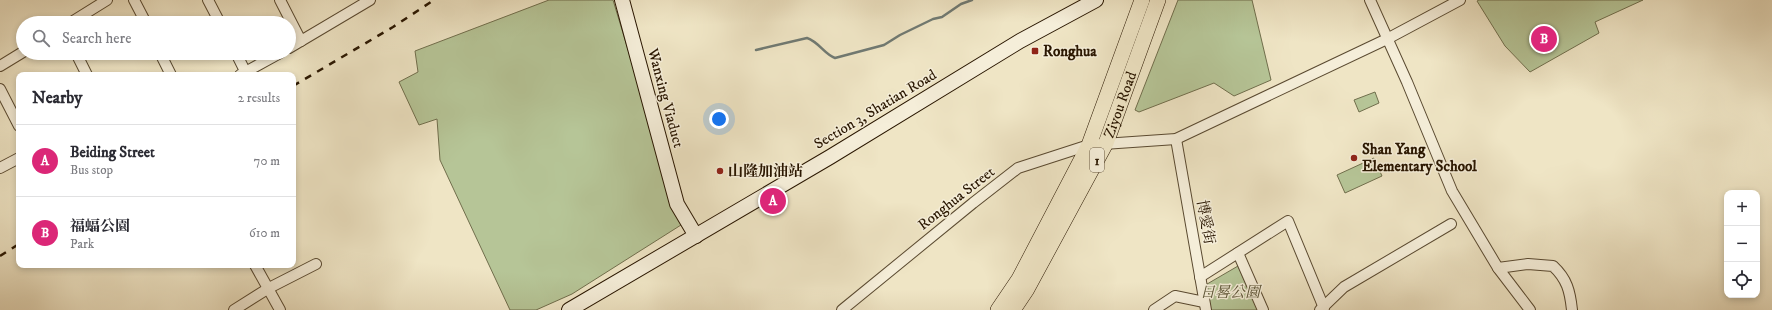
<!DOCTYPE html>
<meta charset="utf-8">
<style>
body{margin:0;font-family:"IM FELL DW Pica","Noto Serif TC",serif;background:#f7f7f7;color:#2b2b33}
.controls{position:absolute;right:12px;bottom:12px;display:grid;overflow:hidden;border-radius:8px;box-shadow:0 2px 6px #0003}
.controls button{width:36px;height:36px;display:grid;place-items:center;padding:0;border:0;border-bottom:1px solid #e1e1e2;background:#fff;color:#2b2b33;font:20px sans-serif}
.you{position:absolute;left:719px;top:119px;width:14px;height:14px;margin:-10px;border:3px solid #fff;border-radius:50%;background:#1a73e8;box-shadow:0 0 0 6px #1a73e833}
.badge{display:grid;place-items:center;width:26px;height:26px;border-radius:50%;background:#db2777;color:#fff;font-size:13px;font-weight:700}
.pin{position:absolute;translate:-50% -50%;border:2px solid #fff;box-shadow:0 1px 4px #0006}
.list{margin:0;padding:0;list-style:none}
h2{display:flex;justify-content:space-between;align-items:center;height:52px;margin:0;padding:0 16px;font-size:17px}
h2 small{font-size:13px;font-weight:400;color:#7c7c81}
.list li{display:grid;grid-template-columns:26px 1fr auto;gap:12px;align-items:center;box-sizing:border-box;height:72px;padding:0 16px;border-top:1px solid #e1e1e2}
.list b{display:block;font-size:15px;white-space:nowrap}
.list p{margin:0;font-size:13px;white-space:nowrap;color:#7c7c81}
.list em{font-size:13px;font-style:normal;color:#7c7c81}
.icon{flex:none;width:22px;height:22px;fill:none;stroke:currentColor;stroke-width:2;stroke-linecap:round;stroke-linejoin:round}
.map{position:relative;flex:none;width:1772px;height:310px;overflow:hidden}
.search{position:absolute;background:#fff;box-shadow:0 2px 6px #0003;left:16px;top:16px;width:280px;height:44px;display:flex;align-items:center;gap:10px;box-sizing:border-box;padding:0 14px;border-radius:22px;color:#7c7c81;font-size:15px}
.panel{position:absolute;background:#fff;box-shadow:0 2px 6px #0003;left:16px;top:72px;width:280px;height:196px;border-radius:8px}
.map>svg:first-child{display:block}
.green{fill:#b6c597;stroke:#706e4c}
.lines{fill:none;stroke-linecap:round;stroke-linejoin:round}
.stream{stroke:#707a73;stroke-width:2.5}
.street-casing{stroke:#5a4a31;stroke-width:12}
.secondary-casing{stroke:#291600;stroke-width:16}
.primary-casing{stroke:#291600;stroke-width:16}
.street{stroke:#f5eed9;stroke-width:10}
.secondary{stroke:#f5eed9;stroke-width:14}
.primary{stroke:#efe5c5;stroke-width:15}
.rail{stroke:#291600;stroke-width:2.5;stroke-dasharray:7 7;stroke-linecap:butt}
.poi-dot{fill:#8f2418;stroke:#f5eed9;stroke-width:1.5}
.labels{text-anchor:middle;stroke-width:3;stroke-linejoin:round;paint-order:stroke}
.shield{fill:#f5eed9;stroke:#665741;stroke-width:1}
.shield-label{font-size:14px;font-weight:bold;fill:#291600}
.poi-label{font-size:15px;font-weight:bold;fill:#291600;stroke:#f5eed9;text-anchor:start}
.street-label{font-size:15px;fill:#291600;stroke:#f5eed9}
.park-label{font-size:15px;font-style:italic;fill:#5a5335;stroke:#f5eed9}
</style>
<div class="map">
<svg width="1772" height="310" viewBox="0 0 1772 310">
<rect width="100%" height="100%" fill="#efe5c5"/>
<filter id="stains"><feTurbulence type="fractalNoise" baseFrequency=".005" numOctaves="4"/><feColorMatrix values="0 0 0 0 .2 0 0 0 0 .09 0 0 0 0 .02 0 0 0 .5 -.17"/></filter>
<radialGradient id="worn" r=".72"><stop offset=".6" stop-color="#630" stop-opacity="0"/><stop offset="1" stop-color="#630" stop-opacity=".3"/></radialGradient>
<g class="green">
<polygon points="549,0 613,0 681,225 572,294 536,310 510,310 440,160 437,119 419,125 399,82 418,72 415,51"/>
<polygon points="1178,0 1252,0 1271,80 1234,96 1214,83 1139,112 1135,110"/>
<polygon points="1479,0 1643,0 1595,22 1599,33 1530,72 1505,46 1477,1"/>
<polygon points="1375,92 1379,103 1359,112 1354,100"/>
<polygon points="1374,158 1382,176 1345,193 1337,175"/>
<polygon points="1238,266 1258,310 1206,310 1202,287"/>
</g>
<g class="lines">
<path class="stream" d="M756,50L807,38C819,42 824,54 835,58L884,45L900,35L933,19L942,17L961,4L972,0"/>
<defs>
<g id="street">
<polyline points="134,0 146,23"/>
<polyline points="208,0 220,23"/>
<polyline points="280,0 301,41"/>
<polyline points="1370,0 1407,82 1452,191 1498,268 1530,310"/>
<polyline points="70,23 107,0"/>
<polyline points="289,48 370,0"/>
<polyline points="76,53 87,75"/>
<polyline points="160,53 171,75"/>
<polyline points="236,53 246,73"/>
<polyline points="0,66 23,52"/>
<polyline points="240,75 280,53"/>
<polyline points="0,89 19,126"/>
<polyline points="1176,139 1206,310"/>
<polyline points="0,168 19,158"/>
<polyline points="1238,253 1263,310"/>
<polyline points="255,265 280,310"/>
<path d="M1498,268L1528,264L1553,266C1567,279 1570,291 1572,310"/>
<polyline points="1200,277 1288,221 1324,308"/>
<polyline points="234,310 269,288 316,264"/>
<polyline points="842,310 973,203 1018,168 1089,145 1176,139 1387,39 1460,0"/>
<polyline points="1154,310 1175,296 1204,302"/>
<polyline points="1320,310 1344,287 1451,224"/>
</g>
<g id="secondary">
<polyline points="622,0 677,204 696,236"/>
<polyline points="569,310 830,157 1020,41 1096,0"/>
</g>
<g id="primary">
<polyline points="998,310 1019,279 1089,145 1142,0"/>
<path id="s1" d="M1013,310L1027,289L1106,143L1158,0"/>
</g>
</defs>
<use href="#street" class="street-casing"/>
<use href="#secondary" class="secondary-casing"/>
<use href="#primary" class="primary-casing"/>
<use href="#street" class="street"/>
<use href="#secondary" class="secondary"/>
<use href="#primary" class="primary"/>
<g class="rail">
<polyline points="293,86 393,27 434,0"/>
<polyline points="0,256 19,244"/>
</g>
</g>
<g class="poi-dot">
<rect x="1031" y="47" width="8" height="8" rx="2"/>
<circle cx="1354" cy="158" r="4"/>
<circle cx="720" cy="171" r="4"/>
</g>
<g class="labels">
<rect class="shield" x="1090" y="148" width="14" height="24" rx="3"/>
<g class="shield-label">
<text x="1097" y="165">1</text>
</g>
<g class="poi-label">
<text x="1043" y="56">Ronghua</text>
<text x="1362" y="154">Shan Yang<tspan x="1362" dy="17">Elementary School</tspan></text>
<text x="728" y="176">山隆加油站</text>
</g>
<g class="street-label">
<text transform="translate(666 98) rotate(75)" y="5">Wanxing Viaduct</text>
<text dy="5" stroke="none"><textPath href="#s1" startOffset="232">Ziyou Road</textPath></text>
<text transform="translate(875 109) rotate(-31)" y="5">Section 3, Shatian Road</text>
<text transform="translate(956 198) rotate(-38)" y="5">Ronghua Street</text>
<text transform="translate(1206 222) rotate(80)" y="5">博愛街</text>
</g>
<g class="park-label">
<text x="1230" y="297">日晷公園</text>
</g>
</g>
<rect width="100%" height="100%" filter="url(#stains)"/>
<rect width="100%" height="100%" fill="url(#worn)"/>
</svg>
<div class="controls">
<button>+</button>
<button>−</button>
<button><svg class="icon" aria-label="locate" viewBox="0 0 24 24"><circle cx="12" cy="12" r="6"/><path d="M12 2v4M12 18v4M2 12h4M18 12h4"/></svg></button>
</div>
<div class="you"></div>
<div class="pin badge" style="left:773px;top:201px">A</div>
<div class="pin badge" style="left:1544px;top:39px">B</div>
<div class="search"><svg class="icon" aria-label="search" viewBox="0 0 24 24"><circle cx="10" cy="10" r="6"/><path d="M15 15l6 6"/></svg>Search here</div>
<section class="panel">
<h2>Nearby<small>2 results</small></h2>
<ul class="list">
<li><span class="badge">A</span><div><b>Beiding Street</b><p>Bus stop</p></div><em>70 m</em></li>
<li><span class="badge">B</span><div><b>福蝠公園</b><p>Park</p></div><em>610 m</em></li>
</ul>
</section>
</div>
